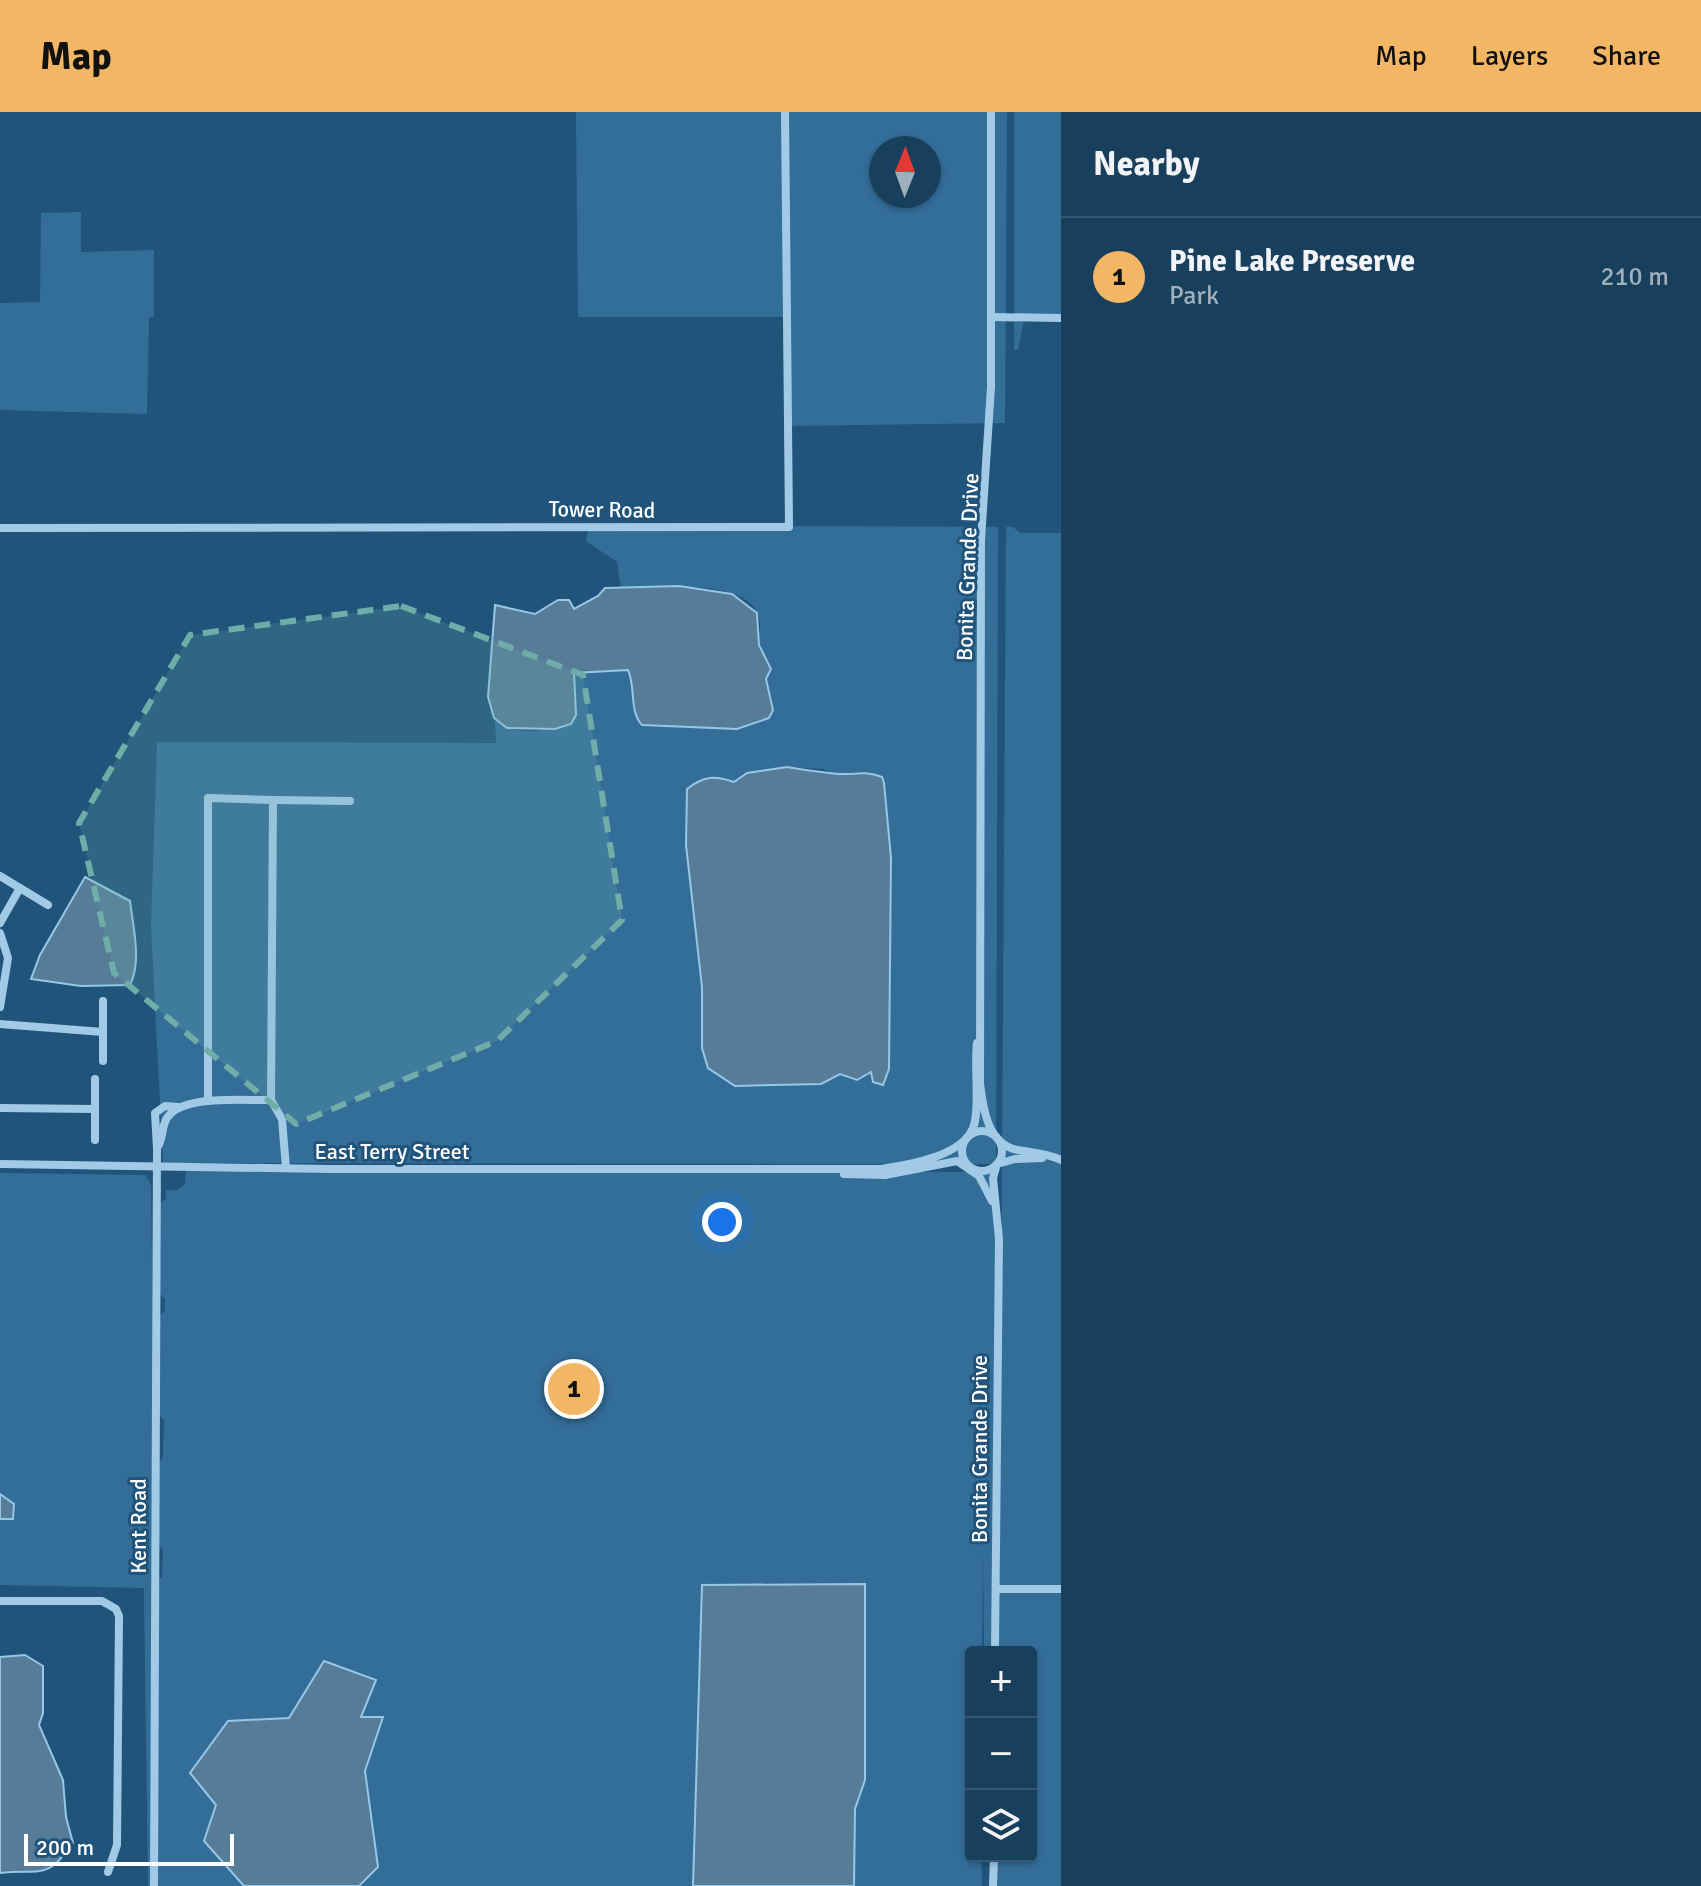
<!DOCTYPE html>
<meta charset="utf-8">
<style>
body{margin:0;font-family:Signika,sans-serif;background:#254a65;color:#f1f3f6}
.controls{position:absolute;right:24px;bottom:24px;display:grid;overflow:hidden;border-radius:8px;box-shadow:0 2px 6px #0004}
.controls button{width:72px;height:72px;display:grid;place-items:center;padding:0;border:0;border-bottom:2px solid #365872;background:#183f5c;color:#f1f3f6;font:40px sans-serif}
.compass{position:absolute;left:869px;top:24px;width:72px;height:72px;border-radius:50%;background:#183f5c;box-shadow:0 2px 6px #0004;rotate:1deg}
.scale{position:absolute;left:24px;bottom:20px;width:210px;box-sizing:border-box;padding-left:8px;border:4px solid #fff;border-top:0;font-size:22px;line-height:28px;white-space:nowrap;color:#fff;-webkit-text-stroke:6px #20547b;paint-order:stroke}
.you{position:absolute;left:722px;top:1110px;width:28px;height:28px;margin:-20px;border:6px solid #fff;border-radius:50%;background:#1a73e8;box-shadow:0 0 0 12px #1a73e833}
.badge{display:grid;place-items:center;width:52px;height:52px;border-radius:50%;background:#f3b664;color:#111;font-size:26px;font-weight:700}
.pin{position:absolute;translate:-50% -50%;border:4px solid #fff;box-shadow:0 2px 8px #0006}
.list{margin:0;padding:0;list-style:none}
h2{display:flex;justify-content:space-between;align-items:center;height:104px;margin:0;padding:0 32px;font-size:34px}
h2 small{font-size:26px;font-weight:400;color:#9fafbb}
.list li{display:grid;grid-template-columns:52px 1fr auto;gap:24px;align-items:center;box-sizing:border-box;height:120px;padding:0 32px;border-top:2px solid #365872}
.list b{display:block;font-size:30px;white-space:nowrap}
.list p{margin:0;font-size:26px;white-space:nowrap;color:#9fafbb}
.list em{font-size:26px;font-style:normal;color:#9fafbb}
.icon{flex:none;width:44px;height:44px;fill:none;stroke:currentColor;stroke-width:2;stroke-linecap:round;stroke-linejoin:round}
.map{position:relative;flex:none;width:1061px;height:1774px;overflow:hidden}
header{display:flex;align-items:center;gap:48px;box-sizing:border-box;height:112px;padding:0 40px;background:#f3b664;color:#111}
header strong{font-size:38px}
nav{display:flex;gap:44px;margin-inline-start:auto;font-size:28px}
main{display:flex}
aside{flex:1;background:#183f5c}
.map>svg:first-child{display:block}
.green{fill:#336e99;fill-rule:evenodd}
.water{fill:#567c98;stroke:#96c7e7;stroke-width:2}
.lines{fill:none;stroke-linecap:round;stroke-linejoin:round}
.minor{stroke:#a2cae6;stroke-width:8}
.marked{fill:#6fada8;fill-opacity:0.2;stroke:#6fada8;stroke-width:6;stroke-dasharray:16 10;stroke-linejoin:round}
.labels{text-anchor:middle;stroke-width:6;stroke-linejoin:round;paint-order:stroke}
.street-label{font-size:22px;fill:#fff;stroke:#20547b}
</style>
<header>
<strong>Map</strong>
<nav><a>Map</a><a>Layers</a><a>Share</a></nav>
</header>
<main>
<div class="map">
<svg width="1061" height="1774" viewBox="0 0 1061 1774">
<rect width="100%" height="100%" fill="#20547b"/>
<g class="green">
<path d="M576,0H1007L1005,311L788,314L790,205H578ZM881,36H929V84H881Z"/>
<polygon points="1014,0 1061,0 1061,206 1024,206 1018,238 1014,238"/>
<polygon points="81,100 81,140 154,138 154,205 149,205 147,302 0,298 0,191 40,190 41,101"/>
<path d="M804,414L998,415L996,1052L163,1051L151,814L157,630L496,631L495,607C513,627 559,620 576,603L574,560L627,558C636,574 629,600 642,613L737,617L769,606C772,593 769,589 766,577C764,570 769,565 768,559C768,552 762,544 760,536C757,526 762,515 759,505C747,464 653,477 621,476L617,450L586,429L588,418ZM786,655L823,657L834,662L855,660L885,676L891,746L889,957L873,965L871,960L852,968L840,962L821,972L746,974L708,956L702,930V875L686,733L691,675C706,664 717,665 734,670L747,661Z"/>
<polygon points="1006,415 1013,415 1020,421 1061,421 1061,1774 997,1774 997,1744 1031,1744 1031,1540 999,1540"/>
<polygon points="186,1059 996,1060 992,1540 984,1540 983,1436 982,1540 971,1540 971,1744 981,1744 982,1774 148,1774 144,1476 0,1473 0,1061 146,1063 151,1073 156,1466 162,1466 163,1438 156,1428 156,1356 163,1344 164,1309 158,1301 156,1207 165,1199 165,1187 159,1181 159,1092 166,1087 166,1078 178,1078 185,1072"/>
</g>
<g class="water">
<path d="M679,474L732,482L757,501L759,533L771,557L766,567L773,598L769,606L737,617L642,613C629,600 636,575 628,558L574,561L576,603L571,612L555,617L507,616L494,606L488,585L495,493L535,502L558,488H569L574,497L598,484L605,476Z"/>
<path d="M787,655C803,658 821,660 837,662C854,663 864,658 882,665L884,671L891,746L889,957L883,973L873,970L871,960L857,968L840,962L821,972L735,974L708,956L702,936V875L686,733L687,677C704,664 714,663 734,670L747,661Z"/>
<path d="M85,765L130,789C133,814 142,850 130,873L81,874L31,867L40,843Z"/>
<polygon points="0,1382 14,1392 13,1407 0,1407"/>
<polygon points="865,1472 865,1668 855,1697 854,1774 693,1774 702,1473"/>
<path d="M25,1543L43,1554V1601L39,1613L63,1668L66,1705L73,1731C46,1770 40,1756 0,1761V1545Z"/>
<polygon points="324,1549 376,1568 361,1605 383,1605 365,1659 378,1755 359,1774 244,1774 204,1729 216,1693 190,1661 228,1609 289,1606"/>
</g>
<g class="lines">
<g class="minor">
<path d="M991,0V275L981,428L980,972C983,997 988,1033 1018,1038C1032,1041 1048,1041 1061,1048"/>
<polyline points="991,205 1061,206"/>
<polyline points="0,416 789,415 785,0"/>
<polyline points="273,688 350,689"/>
<polyline points="0,764 48,793"/>
<polyline points="0,811 20,776"/>
<polyline points="0,821 8,846 0,895"/>
<polyline points="103,889 103,949"/>
<polyline points="0,912 103,920"/>
<polyline points="208,989 208,686 273,688 271,988"/>
<polyline points="0,996 95,997"/>
<circle cx="982" cy="1039" r="20"/>
<polyline points="95,1028 95,967"/>
<polyline points="157,1036 155,1001 165,994 178,995"/>
<path d="M0,1052L330,1057H881C909,1053 965,1044 974,1013C980,994 974,954 977,931"/>
<polyline points="844,1062 885,1063 957,1049 979,1064 992,1089"/>
<polyline points="996,1477 1061,1477"/>
<polyline points="0,1489 102,1489 116,1497 119,1504 117,1733 108,1760"/>
<polyline points="995,1540 999,1127 993,1066 997,1052 1015,1047 1042,1046"/>
<path d="M154,1774L157,1036C164,1026 161,1015 167,1006C182,982 245,989 271,988L282,1007L286,1056"/>
<polyline points="993,1774 994,1744"/>
</g>
</g>
<path class="marked" d="M401,494L583,563L622,808L497,929L296,1012L114,861L79,711L190,523Z"/>
<g class="labels">
<g class="street-label">
<text transform="translate(602 397) rotate(1)" y="8">Tower Road</text>
<text transform="translate(967 455) rotate(-88)" y="8">Bonita Grande Drive</text>
<text x="392" y="1047">East Terry Street</text>
<text transform="translate(979 1337) rotate(-90)" y="8">Bonita Grande Drive</text>
<text transform="translate(138 1414) rotate(-90)" y="8">Kent Road</text>
</g>
</g>
</svg>
<div class="controls">
<button>+</button>
<button>−</button>
<button><svg class="icon" aria-label="layers" viewBox="0 0 24 24"><path d="M12 4l9 5-9 5-9-5zM3 14l9 5 9-5"/></svg></button>
</div>
<svg class="compass" viewBox="-18 -18 36 36"><path d="M0-13l5 13h-10z" fill="#e53935"/><path d="M0 13l5-13h-10z" fill="#9fafbb"/></svg>
<div class="scale">200 m</div>
<div class="you"></div>
<div class="pin badge" style="left:574px;top:1277px">1</div>
</div>
<aside>
<h2>Nearby<small></small></h2>
<ul class="list">
<li><span class="badge">1</span><div><b>Pine Lake Preserve</b><p>Park</p></div><em>210 m</em></li>
</ul>
</aside>
</main>
